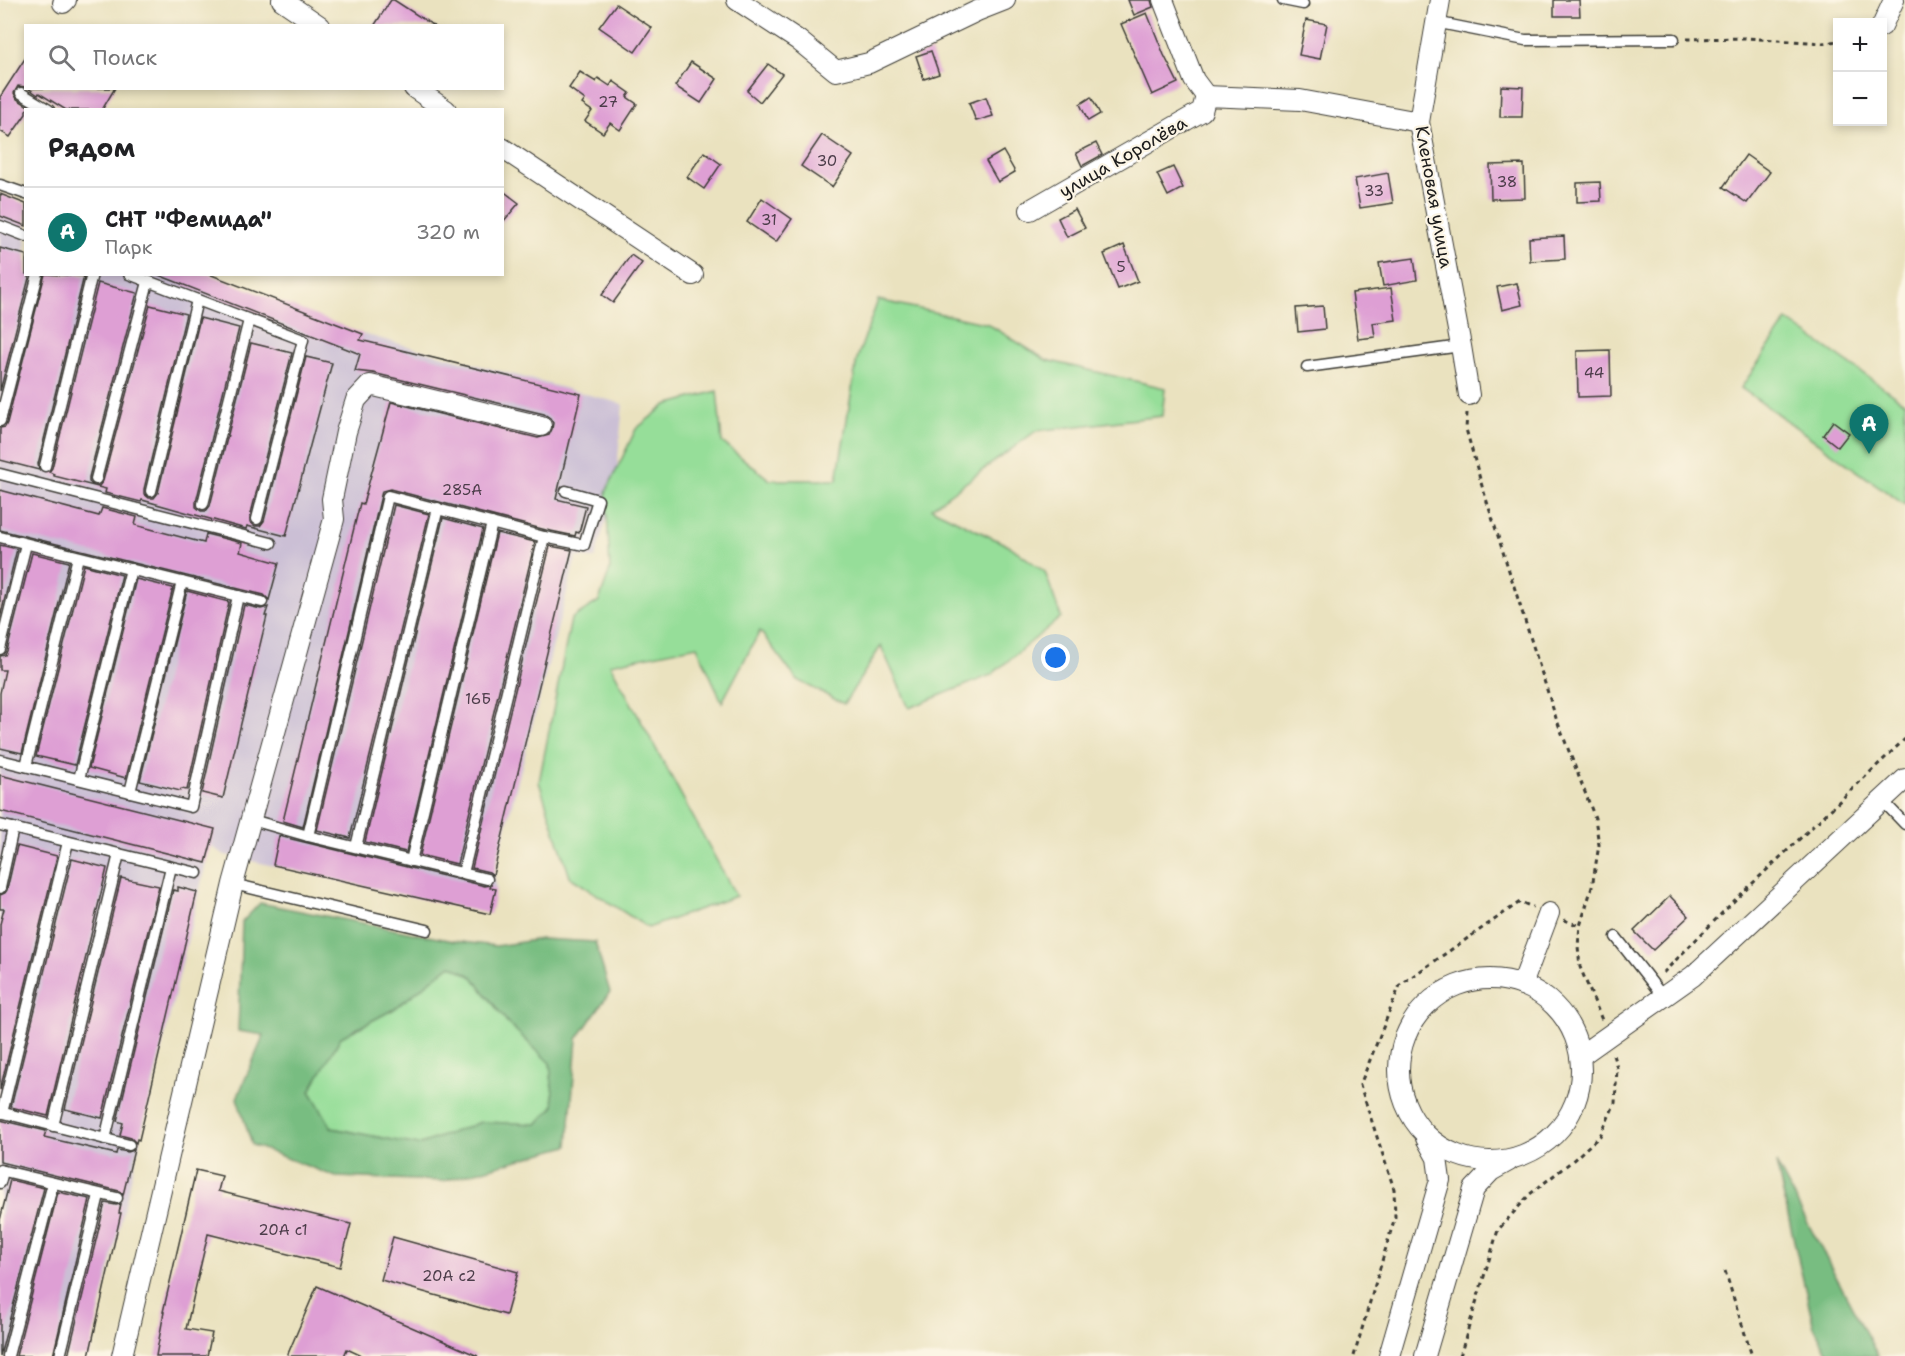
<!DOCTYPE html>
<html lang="ru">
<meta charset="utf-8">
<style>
body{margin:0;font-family:"Shantell Sans",sans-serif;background:#f2f2f2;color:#202124}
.controls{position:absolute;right:18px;top:18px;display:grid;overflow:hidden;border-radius:0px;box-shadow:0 3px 9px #0003}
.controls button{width:54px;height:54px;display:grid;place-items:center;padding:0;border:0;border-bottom:2px solid #e0e0e0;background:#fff;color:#202124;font:30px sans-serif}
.you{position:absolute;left:1056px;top:658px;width:21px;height:21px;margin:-15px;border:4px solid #fff;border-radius:50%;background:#1a73e8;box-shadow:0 0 0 9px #1a73e833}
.badge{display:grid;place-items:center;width:39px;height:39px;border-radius:50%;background:#0f766e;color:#fff;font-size:20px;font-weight:700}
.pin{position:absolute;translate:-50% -50px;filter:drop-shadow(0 2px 3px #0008)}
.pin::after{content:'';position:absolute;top:32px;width:21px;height:18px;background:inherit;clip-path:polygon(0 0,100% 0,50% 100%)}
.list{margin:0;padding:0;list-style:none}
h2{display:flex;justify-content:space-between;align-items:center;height:78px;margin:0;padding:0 24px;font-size:26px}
h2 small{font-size:20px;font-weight:400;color:#757577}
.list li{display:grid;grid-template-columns:39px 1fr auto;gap:18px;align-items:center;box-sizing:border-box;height:90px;padding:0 24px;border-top:2px solid #e0e0e0}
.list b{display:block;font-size:22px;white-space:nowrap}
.list p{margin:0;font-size:20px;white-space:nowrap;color:#757577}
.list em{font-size:20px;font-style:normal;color:#757577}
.icon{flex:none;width:33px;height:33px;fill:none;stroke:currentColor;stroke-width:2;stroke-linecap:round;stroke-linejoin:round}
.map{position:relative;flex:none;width:1905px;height:1356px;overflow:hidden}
.search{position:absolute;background:#fff;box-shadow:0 3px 9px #0003;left:24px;top:24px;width:480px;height:66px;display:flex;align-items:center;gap:15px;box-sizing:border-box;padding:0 21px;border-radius:0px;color:#757577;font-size:22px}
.panel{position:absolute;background:#fff;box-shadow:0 3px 9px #0003;left:24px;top:108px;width:480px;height:168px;border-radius:0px}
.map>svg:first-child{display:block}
.industrial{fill:#cbbfd5}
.green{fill:#96de99;stroke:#597d5a;stroke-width:1.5}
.forest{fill:#78bd81;stroke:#4a6c4e;stroke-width:1.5;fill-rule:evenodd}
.building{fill:#de9fd4}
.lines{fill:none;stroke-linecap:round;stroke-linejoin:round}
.service-casing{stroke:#3b3a34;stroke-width:13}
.minor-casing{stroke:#3b3a34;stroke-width:22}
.path{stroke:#3b3a34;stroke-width:3;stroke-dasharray:4.5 4.5;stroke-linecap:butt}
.service{stroke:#fff;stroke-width:10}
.minor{stroke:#fff;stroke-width:20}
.labels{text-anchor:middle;stroke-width:4.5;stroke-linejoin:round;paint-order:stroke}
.number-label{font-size:15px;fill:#4c3d4a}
.street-label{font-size:18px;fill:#1c1c1c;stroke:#fcf5e5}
</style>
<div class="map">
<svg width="1905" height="1356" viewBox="0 0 1905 1356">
<rect width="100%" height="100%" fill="#fcf5e5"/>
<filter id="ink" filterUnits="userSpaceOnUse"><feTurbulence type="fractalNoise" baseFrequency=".0167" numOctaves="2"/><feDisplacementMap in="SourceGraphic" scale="12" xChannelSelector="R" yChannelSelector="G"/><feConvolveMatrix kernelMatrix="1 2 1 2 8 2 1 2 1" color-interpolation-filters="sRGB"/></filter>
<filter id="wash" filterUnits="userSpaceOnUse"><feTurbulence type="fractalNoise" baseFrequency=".008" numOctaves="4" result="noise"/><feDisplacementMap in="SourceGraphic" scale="24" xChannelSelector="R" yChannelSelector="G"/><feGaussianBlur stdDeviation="1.35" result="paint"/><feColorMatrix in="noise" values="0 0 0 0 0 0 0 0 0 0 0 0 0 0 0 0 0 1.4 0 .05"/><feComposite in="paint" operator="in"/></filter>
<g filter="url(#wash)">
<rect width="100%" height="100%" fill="#eae2bf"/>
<polygon class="industrial" points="0,194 25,204 26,274 209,275 363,334 623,404 615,489 595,558 576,557 494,874 496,889 490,914 225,855 210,846 89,1356 0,1356"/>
<g class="green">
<polygon points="878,300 988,324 1046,360 1165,388 1162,416 1036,431 931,508 1011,547 1045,572 1061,617 991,675 909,708 881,646 844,704 797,680 760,631 722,702 697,646 610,664 736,896 648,928 570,877 539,782 571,619 599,601 610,570 606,492 636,429 666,405 717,391 722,442 770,480 837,480 857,359"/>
<polygon points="1787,320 1905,403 1905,505 1741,388"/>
<polygon points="451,965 473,977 507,1022 550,1063 554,1105 537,1124 481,1122 418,1145 332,1128 310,1091 341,1037 394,1009"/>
</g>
<g class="forest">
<path d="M260,903L453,941L496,946L541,939L595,942L610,992L577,1039L568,1146L444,1181L336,1177L252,1145L237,1098L264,1035L238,1031L242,922ZM451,965L473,977L507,1022L550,1063L554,1106L537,1124L481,1122L418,1145L332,1128L310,1091L341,1037L394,1009Z"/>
<polygon points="1776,1163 1878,1356 1829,1356 1814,1327"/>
</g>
<g id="blocks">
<g class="building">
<polygon points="391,0 394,0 434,26 374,26"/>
<polygon points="1128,0 1151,0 1153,7 1134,15"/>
<polygon points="1554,0 1579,0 1580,16 1554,16"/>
<polygon points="616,4 652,28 635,52 599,27"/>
<polygon points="1147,13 1164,55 1178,83 1152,95 1121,24"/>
<polygon points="1306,20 1327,24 1320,59 1299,55"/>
<polygon points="931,51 939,74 924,79 916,56"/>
<polygon points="26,57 26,87 18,86 14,93 17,99 30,107 26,110 26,114 10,137 0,131 0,97"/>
<polygon points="691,62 717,79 701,103 675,86"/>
<polygon points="768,64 782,74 760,102 747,91"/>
<polygon points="580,72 596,82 598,78 610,86 613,81 630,93 627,97 637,104 620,130 610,123 603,133 585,121 592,111 582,104 585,100 569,88"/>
<polygon points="1501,86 1523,87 1522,117 1500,117"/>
<polygon points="28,88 115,88 102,110 66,110 39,93 38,95"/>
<polygon points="986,97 993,116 976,121 969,103"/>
<polygon points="1091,97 1100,114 1088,121 1080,104"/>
<polygon points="822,135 853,156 832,187 801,166"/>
<polygon points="1096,143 1102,155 1082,166 1076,153"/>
<polygon points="1003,151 1015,172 998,182 986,161"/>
<polygon points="704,152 721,164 704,189 687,177"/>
<polygon points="1746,155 1770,172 1747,203 1723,187"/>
<polygon points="1524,164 1525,198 1491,199 1490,165"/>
<polygon points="1173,167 1183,188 1168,196 1157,174"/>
<polygon points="1388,173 1393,203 1360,208 1355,179"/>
<polygon points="1600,182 1601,201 1577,202 1577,183"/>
<polygon points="502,190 519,203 502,223"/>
<polygon points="0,194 26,204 26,226 0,216"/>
<polygon points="762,198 792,219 776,242 747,222"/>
<polygon points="1075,209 1085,228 1067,237 1058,218"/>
<polygon points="1564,236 1565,259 1530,261 1529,238"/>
<polygon points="1124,245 1138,281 1118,289 1104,254"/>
<polygon points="0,248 26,255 26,274 30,274 0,391"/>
<polygon points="631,255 642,263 613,303 602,295"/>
<polygon points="1414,258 1417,280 1383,286 1379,263"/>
<polygon points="45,274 84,276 38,464 39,470 0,460 0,428 5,427 7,423"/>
<polygon points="156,274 209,274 363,334 360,340 581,394 556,499 586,506 579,533 576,532 575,536 546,530 390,489 382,491 303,827 283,821 360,503 363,504 391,402 538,438 549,435 552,429 553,423 550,418 544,414 373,373 355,371 360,354"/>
<polygon points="98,283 137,293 89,477 89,482 94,486 99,486 103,481 150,305 186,314 144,489 144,494 149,498 154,498 158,493 200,318 239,328 196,502 196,507 201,511 206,511 210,506 251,343 292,353 250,517 250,522 255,526 260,526 264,521 306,357 332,363 286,536 247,526 246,529 142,500 141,502 105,493 106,489 54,476 54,474 49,472 52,468"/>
<polygon points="1517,283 1522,305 1502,310 1497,287"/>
<polygon points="1391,288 1396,320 1373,323 1375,337 1358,339 1352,293"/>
<polygon points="1323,306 1325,329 1298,332 1296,308"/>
<polygon points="1610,350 1611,396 1578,397 1577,351"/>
<polygon points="1833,421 1849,433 1838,447 1823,435"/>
<polygon points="0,490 99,516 102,508 137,517 135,525 204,543 206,534 242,543 240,552 279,563 269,600 264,595 0,530"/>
<polygon points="394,505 429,514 350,838 317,830"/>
<polygon points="443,518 483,529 406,852 365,842"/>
<polygon points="497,533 535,542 457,864 420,855"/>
<polygon points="0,545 17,549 0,618"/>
<polygon points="550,546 572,550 493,875 489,872 472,868"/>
<polygon points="32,553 69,562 22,753 0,748 0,693 5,670 0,670 0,656 5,655 7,651"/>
<polygon points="84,565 122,575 75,765 36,756"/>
<polygon points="136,579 173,588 126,778 89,768"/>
<polygon points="187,591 229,602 187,790 181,789 180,791 140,781"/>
<polygon points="244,605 261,609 268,607 265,616 267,616 223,798 202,793"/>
<polygon points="0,775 215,829 206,863 0,811"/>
<polygon points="279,836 485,886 491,885 490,888 496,889 490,914 273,865"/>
<polygon points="17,846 57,856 0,1090 0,924 4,909 0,909 0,895 5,893 7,890"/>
<polygon points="72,859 107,868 48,1116 11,1107"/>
<polygon points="121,878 159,886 102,1118 65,1109"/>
<polygon points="178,887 197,892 139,1140 137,1139 136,1143 131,1138 120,1135 123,1123 117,1121 173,890 178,891"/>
<polygon points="1670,896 1689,916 1653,950 1634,931"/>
<polygon points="0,1120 46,1131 44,1137 116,1154 117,1150 128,1152 134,1150 123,1195 119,1191 0,1162"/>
<polygon points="196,1170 222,1176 218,1191 351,1224 340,1267 208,1234 186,1329 212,1333 207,1356 156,1356 164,1312 163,1312"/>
<polygon points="10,1180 44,1188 0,1356 0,1220"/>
<polygon points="58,1192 90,1199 53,1356 16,1356"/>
<polygon points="105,1203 116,1205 121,1204 119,1213 121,1213 89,1356 68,1356"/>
<polygon points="393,1237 518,1272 506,1315 381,1280"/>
<polygon points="317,1286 478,1356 362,1356 347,1349 344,1356 287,1356"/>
</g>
</g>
</g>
<g filter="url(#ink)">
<use href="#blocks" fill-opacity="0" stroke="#3b3a34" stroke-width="1.5"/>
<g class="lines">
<defs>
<g id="service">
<polyline points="1283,0 1303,4"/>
<polyline points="1435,22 1525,40 1674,39"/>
<polyline points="21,93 49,110"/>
<polyline points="0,185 26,194"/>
<polyline points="0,226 26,236"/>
<polyline points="129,274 303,340 257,519"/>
<polyline points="1307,367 1461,346"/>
<polyline points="0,421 38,274"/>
<polyline points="45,466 92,274"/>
<polyline points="0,474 271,543"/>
<polyline points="96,479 148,282"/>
<polyline points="151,491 197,300"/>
<polyline points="203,504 249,320"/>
<polyline points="0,537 262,602"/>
<polyline points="0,649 26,544"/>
<polyline points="0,760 191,807 238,596"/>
<polyline points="26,766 78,557"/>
<polyline points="79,779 131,569"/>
<polyline points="130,792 182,582"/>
<polyline points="1882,800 1905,824"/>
<polyline points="252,820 308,836 487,879"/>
<polyline points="0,825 197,873"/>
<polyline points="308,836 388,496 544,537 584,545 598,500 566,491"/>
<polyline points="356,847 438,508"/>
<polyline points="411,861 492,523"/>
<polyline points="463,873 544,537"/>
<polyline points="233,884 427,930"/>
<polyline points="0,888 13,828"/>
<polyline points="1616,937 1664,998"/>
<polyline points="0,1112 129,1145"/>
<polyline points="2,1113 68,842"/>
<polyline points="53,1126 119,854"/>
<polyline points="105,1139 171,867"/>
<polyline points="0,1170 117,1198"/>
<polyline points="0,1183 3,1171"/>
<polyline points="8,1356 53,1183"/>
<polyline points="60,1356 99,1195"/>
</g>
<g id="minor">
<polyline points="282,0 320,26"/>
<polyline points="737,0 798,40 836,71 869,63 977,11 1005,0"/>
<polyline points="1163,0 1194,80 1206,96"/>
<polyline points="1440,0 1419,122 1461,346 1469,395"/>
<polyline points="63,3 66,0"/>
<polyline points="1882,26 1894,0"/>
<polyline points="414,88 446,110"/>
<polyline points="502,148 693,275"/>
<polyline points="1030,210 1202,111 1206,96 1300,100 1419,122"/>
<circle cx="1490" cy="1070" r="91"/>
<polyline points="1522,985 1549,913"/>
<polyline points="1580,1056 1693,976 1905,779"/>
<polyline points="122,1356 233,884 334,519 332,499 346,432 356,400 370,385 541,426"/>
<polyline points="1389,1356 1440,1180 1437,1158 1426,1138"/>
<polyline points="1425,1356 1474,1189 1491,1171 1509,1161"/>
</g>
</defs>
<use href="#service" class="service-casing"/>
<use href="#minor" class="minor-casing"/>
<g class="path">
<polyline points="1687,39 1745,38 1823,43 1838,41"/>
<polyline points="1467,413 1466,429 1482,486 1556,718 1595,818 1599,845 1592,887 1580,926 1578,946 1580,967 1602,1020"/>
<polyline points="1564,920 1580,926"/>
<polyline points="1663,973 1735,900 1905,739"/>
<polyline points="1725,1271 1752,1356"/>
<polyline points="1354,1356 1395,1217 1394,1189 1360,1085 1400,985 1520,902 1533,907"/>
<polyline points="1460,1356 1498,1230 1530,1194 1571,1162 1600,1136 1615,1103 1617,1068 1613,1055"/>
</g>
<use href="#service" class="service"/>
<use href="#minor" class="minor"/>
</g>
</g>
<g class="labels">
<g class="number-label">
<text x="608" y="107">27</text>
<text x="827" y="166">30</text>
<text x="1507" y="187">38</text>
<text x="1374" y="196">33</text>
<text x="769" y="225">31</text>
<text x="1121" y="272">5</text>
<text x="1594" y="378">44</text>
<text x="462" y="495">285А</text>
<text x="478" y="704">16Б</text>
<text x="283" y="1235">20А с1</text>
<text x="449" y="1281">20А с2</text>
</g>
<g class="street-label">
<text transform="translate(1123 157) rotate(-30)" y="6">улица Королёва</text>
<text transform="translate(1434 197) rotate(80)" y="6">Кленовая улица</text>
</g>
</g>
</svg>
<div class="controls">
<button>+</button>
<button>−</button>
</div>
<div class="you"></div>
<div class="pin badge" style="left:1869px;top:454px">A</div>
<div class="search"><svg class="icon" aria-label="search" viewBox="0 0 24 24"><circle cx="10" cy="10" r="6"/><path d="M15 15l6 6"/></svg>Поиск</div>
<section class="panel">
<h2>Рядом<small></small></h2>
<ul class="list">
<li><span class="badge">A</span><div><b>СНТ &quot;Фемида&quot;</b><p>Парк</p></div><em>320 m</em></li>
</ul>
</section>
</div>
